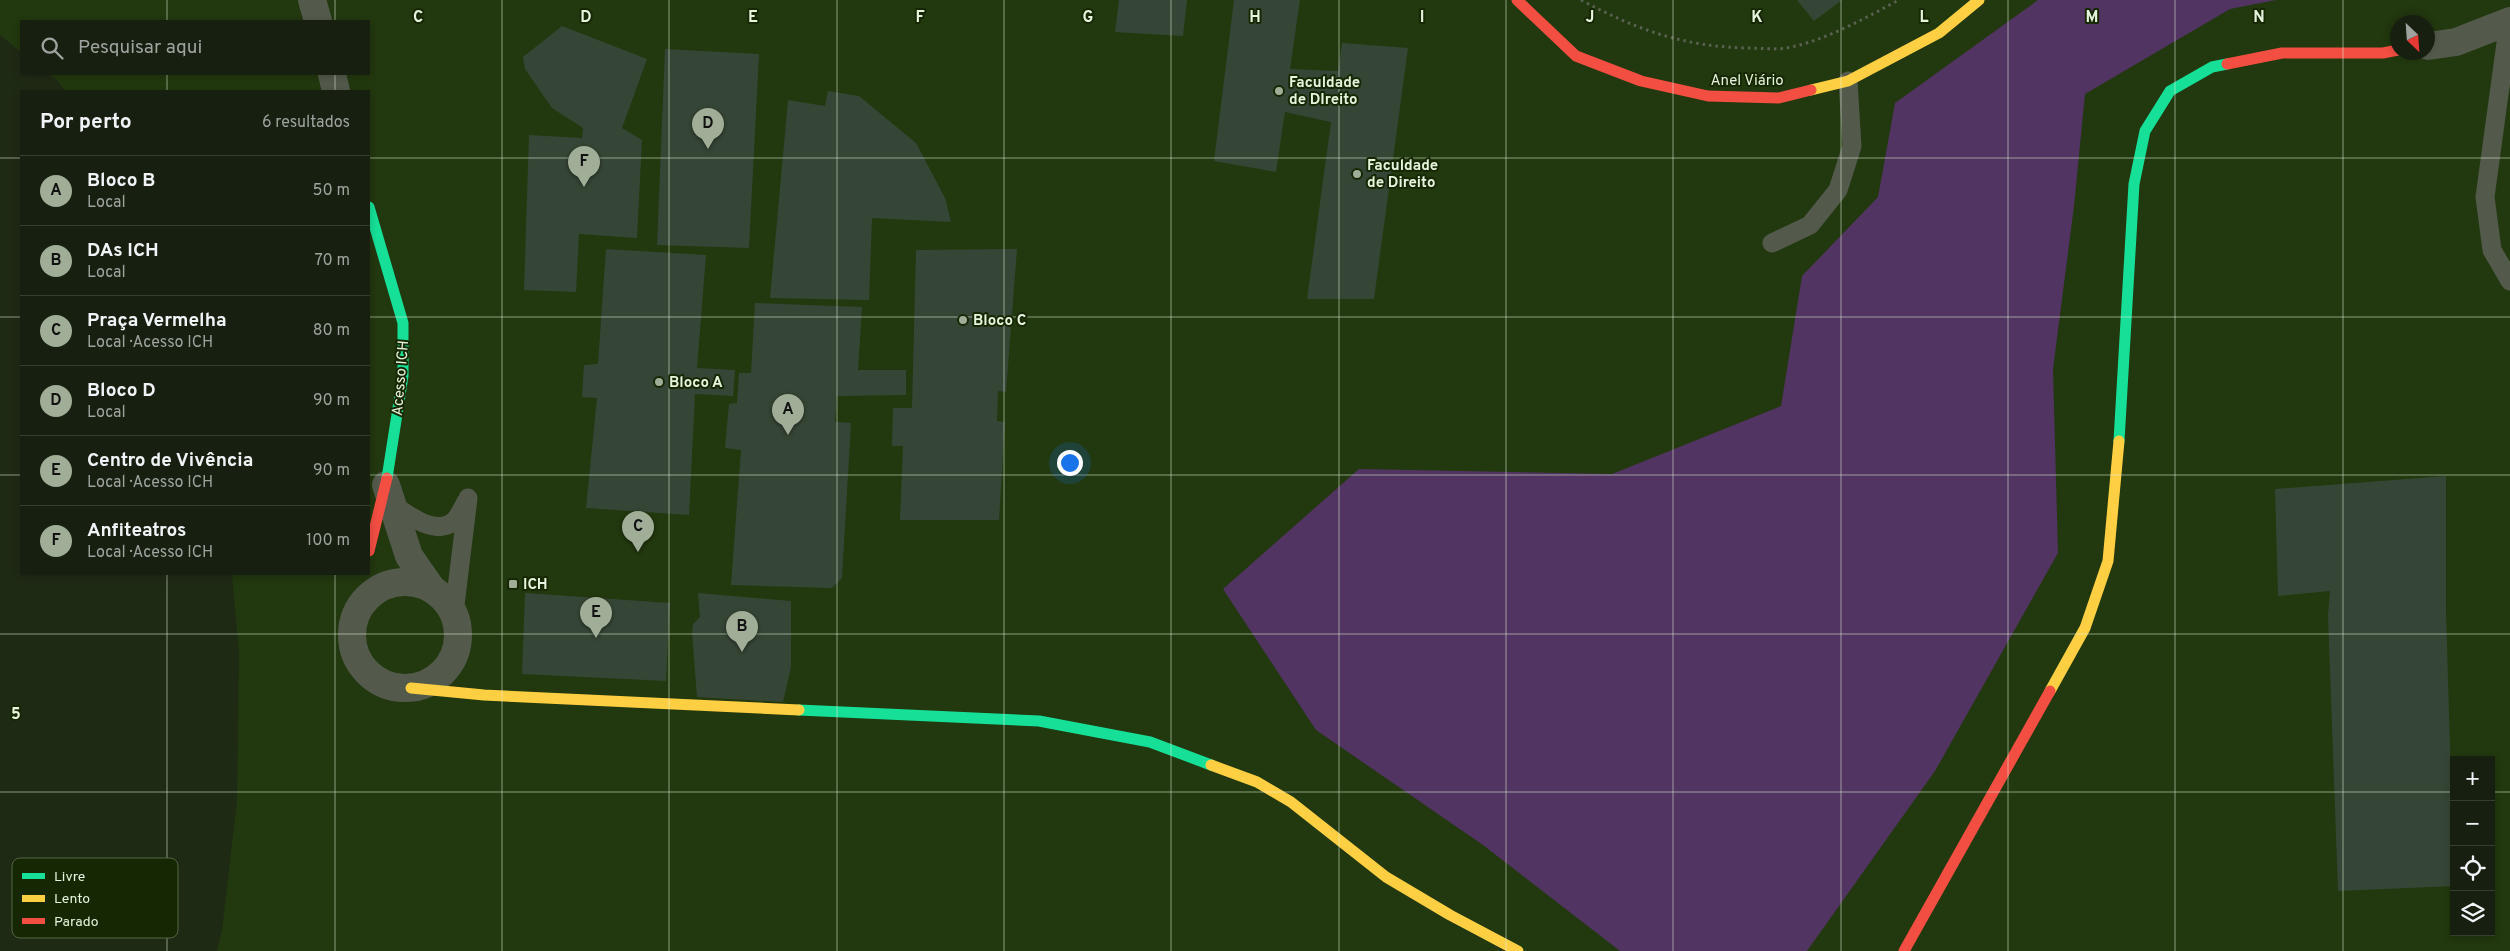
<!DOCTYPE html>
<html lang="pt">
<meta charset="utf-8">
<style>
body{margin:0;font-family:Overpass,sans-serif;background:#202819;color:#f1f3f6}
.controls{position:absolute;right:15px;bottom:15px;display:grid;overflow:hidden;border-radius:0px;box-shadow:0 2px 8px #0003}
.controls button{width:45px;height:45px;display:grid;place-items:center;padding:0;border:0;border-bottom:1px solid #363e30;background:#172010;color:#f1f3f6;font:25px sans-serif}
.compass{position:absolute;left:2390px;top:15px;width:45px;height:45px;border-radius:50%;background:#172010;box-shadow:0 2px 8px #0003;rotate:155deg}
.you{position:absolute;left:1069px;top:462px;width:18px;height:18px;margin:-12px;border:4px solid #fff;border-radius:50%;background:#1a73e8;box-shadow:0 0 0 8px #1a73e833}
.badge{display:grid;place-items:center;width:32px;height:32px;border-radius:50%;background:#a0ad97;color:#111;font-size:16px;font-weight:700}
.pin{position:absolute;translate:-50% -41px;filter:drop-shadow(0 1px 2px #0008)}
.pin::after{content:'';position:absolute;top:26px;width:18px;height:15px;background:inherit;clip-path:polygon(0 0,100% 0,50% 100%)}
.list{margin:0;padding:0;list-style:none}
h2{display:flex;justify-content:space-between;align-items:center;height:65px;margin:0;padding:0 20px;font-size:21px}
h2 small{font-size:16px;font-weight:400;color:#9ea39f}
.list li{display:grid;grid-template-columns:32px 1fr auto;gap:15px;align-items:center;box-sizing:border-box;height:70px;padding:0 20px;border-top:1px solid #363e30}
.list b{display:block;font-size:19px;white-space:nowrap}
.list p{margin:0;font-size:16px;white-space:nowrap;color:#9ea39f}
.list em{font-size:16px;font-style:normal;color:#9ea39f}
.icon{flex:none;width:28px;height:28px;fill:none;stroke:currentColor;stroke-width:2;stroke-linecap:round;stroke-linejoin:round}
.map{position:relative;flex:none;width:2510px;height:951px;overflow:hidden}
.search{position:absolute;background:#172010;box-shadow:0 2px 8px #0003;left:20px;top:20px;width:350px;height:55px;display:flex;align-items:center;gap:12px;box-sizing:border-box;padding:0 18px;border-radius:0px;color:#9ea39f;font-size:19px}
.panel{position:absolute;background:#172010;box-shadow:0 2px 8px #0003;left:20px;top:90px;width:350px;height:485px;border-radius:0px}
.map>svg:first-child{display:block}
.built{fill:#22380e;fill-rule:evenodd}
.green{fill:#513461}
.building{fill:#364636}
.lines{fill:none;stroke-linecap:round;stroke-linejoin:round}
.path{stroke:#596151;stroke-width:3;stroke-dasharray:2.5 4;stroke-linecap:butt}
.lane{stroke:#535a4c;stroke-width:19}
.street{stroke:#535a4c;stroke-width:28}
.fast{stroke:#16e098;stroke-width:11}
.slow{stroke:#ffcf43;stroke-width:11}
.jam{stroke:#f24e42;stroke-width:11}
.grid{fill:none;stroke:#e6f3dd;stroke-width:1;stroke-opacity:0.55}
.poi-dot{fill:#a0ad97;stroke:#162803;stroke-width:2}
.labels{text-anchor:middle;stroke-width:4;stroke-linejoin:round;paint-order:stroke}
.street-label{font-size:15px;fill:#e6f3dd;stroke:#162803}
.poi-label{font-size:15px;font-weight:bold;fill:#e6f3dd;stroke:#162803;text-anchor:start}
.key{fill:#162803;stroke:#546544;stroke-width:1}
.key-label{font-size:14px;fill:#e6f3dd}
.grid-label{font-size:16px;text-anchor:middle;font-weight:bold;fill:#e6f3dd;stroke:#162803;stroke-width:4;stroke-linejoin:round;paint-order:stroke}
</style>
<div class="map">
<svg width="2510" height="951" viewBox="0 0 2510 951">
<rect width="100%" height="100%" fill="#1f2a15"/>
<path class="built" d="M0,0H2510V951H217L222,930L237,801L239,653L232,574H369V91H65L58,81L49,74H369V21H21V52L0,35ZM2398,22H2428V52H2398ZM2454,760H2491V932H2454Z"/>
<polygon class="green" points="2038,0 2276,0 2230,9 2085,94 2074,206 2053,369 2058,553 1935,771 1807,951 1620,951 1483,845 1316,730 1223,589 1359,469 1612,474 1781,406 1802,276 1878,197 1895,103"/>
<g class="building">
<polygon points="1119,0 1187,0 1183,36 1115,32"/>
<polygon points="1234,0 1300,0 1290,69 1338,71 1342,43 1408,48 1374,299 1307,299 1331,122 1285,112 1276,172 1214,161"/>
<polygon points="1797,0 1842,0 1814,21"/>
<polygon points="562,26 647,59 622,128 642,140 637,238 579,234 576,292 524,290 529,135 582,138 583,128 552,108 525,69 523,57"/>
<polygon points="665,49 759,54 749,248 657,245"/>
<polygon points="828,91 859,96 916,143 945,198 951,222 872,218 869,300 770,298 788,100 825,106"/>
<polygon points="606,249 706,255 697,368 735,370 733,396 695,394 689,515 586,508 597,398 582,397 584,365 598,364"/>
<polygon points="1017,249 1006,392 998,391 997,421 1005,422 999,520 900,520 903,446 892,446 893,408 912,408 916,250"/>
<polygon points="755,303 862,307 858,370 906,370 906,395 837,396 835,422 851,423 842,578 832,588 731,585 741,450 725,448 729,404 737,403 739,373 751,373"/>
<polygon points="2446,476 2446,610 2454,886 2338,891 2328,615 2330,591 2278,596 2275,489"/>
<polygon points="525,593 670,603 666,681 522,674"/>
<polygon points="698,593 791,601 791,667 783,702 697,697 692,632 693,624 700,617"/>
</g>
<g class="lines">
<path class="path" d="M1581,0C1637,30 1685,47 1748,48C1761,48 1775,50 1787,48C1827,40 1863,19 1899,0"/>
<g class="lane">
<polyline points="2509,21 2485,197 2492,250 2510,281"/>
<polyline points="1772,243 1810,225 1838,190 1852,146 1848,81"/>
<path d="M391,503C406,514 438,539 456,519C460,514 463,507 466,502"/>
<polyline points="454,613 468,498"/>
</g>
<g class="street">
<polyline points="312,0 318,21"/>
<polyline points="2428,46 2456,42 2510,21"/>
<polyline points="332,74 336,91"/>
<polyline points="386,485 409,556 432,589"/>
<circle cx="405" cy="635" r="53"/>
</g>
<g class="fast">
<polyline points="369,207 403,323 403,376 387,478"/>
<polyline points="2119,441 2134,184 2145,131 2170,91 2212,67 2227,64"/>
<polyline points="799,710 1039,721 1150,742 1211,765"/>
</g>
<g class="slow">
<polyline points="1811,90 1848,81 1939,33 1979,0"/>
<polyline points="411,688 484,695 799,710"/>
<polyline points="2050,691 2085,628 2108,561 2119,441"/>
<polyline points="1211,765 1257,782 1291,802 1386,877 1450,915 1518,951"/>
</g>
<g class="jam">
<polyline points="1517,0 1576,56 1641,81 1708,96 1779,98 1811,90"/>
<polyline points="2227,64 2282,53 2383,53 2398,50"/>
<polyline points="369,551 387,478"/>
<polyline points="1904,951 2050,691"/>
</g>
</g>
<path class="grid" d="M167,0V21M335,0V21M502,0V951M669,0V951M837,0V951M1004,0V951M1171,0V951M1339,0V951M1506,0V951M1673,0V951M1841,0V951M2008,0V951M2175,0V951M2343,0V951M167,74V91M335,74V91M0,158H21M369,158H2510M0,317H21M369,317H2510M0,475H21M369,475H2510M167,574V951M335,574V951M0,634H2510M0,792H2454M2491,792H2510"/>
<g class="poi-dot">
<circle cx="1279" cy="91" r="5"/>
<circle cx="1357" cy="174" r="5"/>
<circle cx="963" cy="320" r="5"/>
<circle cx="659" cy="382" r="5"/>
<rect x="508" y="579" width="10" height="10" rx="2.5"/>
</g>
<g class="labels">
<g class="street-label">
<text x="1747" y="85">Anel Viário</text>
<text transform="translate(400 378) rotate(-85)" y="5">Acesso ICH</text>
</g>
<g class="poi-label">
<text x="1289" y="87">Faculdade<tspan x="1289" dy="17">de DIreito</tspan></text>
<text x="1367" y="170">Faculdade<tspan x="1367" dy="17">de Direito</tspan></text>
<text x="973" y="325">Bloco C</text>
<text x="669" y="387">Bloco A</text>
<text x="523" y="589">ICH</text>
</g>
</g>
<rect x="12" y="858" width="166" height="80" rx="8" class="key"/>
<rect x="22" y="873" width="23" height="6" fill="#16e098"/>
<rect x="22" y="895" width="23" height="7" fill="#ffcf43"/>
<rect x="22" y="918" width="23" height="6" fill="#f24e42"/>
<g class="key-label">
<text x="54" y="881">Livre</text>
<text x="54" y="903">Lento</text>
<text x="54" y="926">Parado</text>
</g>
<g class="grid-label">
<text x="418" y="22">C</text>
<text x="586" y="22">D</text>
<text x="753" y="22">E</text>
<text x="920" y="22">F</text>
<text x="1088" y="22">G</text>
<text x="1255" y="22">H</text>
<text x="1422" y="22">I</text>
<text x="1590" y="22">J</text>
<text x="1757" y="22">K</text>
<text x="1924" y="22">L</text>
<text x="2092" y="22">M</text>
<text x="2259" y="22">N</text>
<text x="16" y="719">5</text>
</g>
</svg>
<div class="controls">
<button>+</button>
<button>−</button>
<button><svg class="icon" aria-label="locate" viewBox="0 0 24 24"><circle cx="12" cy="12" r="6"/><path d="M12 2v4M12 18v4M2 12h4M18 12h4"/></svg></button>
<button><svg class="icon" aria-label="layers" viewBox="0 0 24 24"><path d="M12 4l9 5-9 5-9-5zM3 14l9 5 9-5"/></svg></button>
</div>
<svg class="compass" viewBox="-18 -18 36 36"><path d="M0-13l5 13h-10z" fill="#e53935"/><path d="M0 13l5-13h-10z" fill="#9ea39f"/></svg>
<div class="you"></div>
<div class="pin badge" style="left:788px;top:435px">A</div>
<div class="pin badge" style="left:742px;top:652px">B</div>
<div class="pin badge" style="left:638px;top:552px">C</div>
<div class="pin badge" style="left:708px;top:149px">D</div>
<div class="pin badge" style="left:596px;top:638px">E</div>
<div class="pin badge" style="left:584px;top:187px">F</div>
<div class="search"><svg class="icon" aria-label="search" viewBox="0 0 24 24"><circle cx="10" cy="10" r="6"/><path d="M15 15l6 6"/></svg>Pesquisar aqui</div>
<section class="panel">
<h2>Por perto<small>6 resultados</small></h2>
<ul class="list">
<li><span class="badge">A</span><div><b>Bloco B</b><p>Local</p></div><em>50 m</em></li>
<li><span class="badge">B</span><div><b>DAs ICH</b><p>Local</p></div><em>70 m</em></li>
<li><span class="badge">C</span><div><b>Praça Vermelha</b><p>Local · Acesso ICH</p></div><em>80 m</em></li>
<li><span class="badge">D</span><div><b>Bloco D</b><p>Local</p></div><em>90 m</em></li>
<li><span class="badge">E</span><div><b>Centro de Vivência</b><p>Local · Acesso ICH</p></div><em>90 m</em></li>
<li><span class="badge">F</span><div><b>Anfiteatros</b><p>Local · Acesso ICH</p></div><em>100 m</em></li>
</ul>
</section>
</div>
